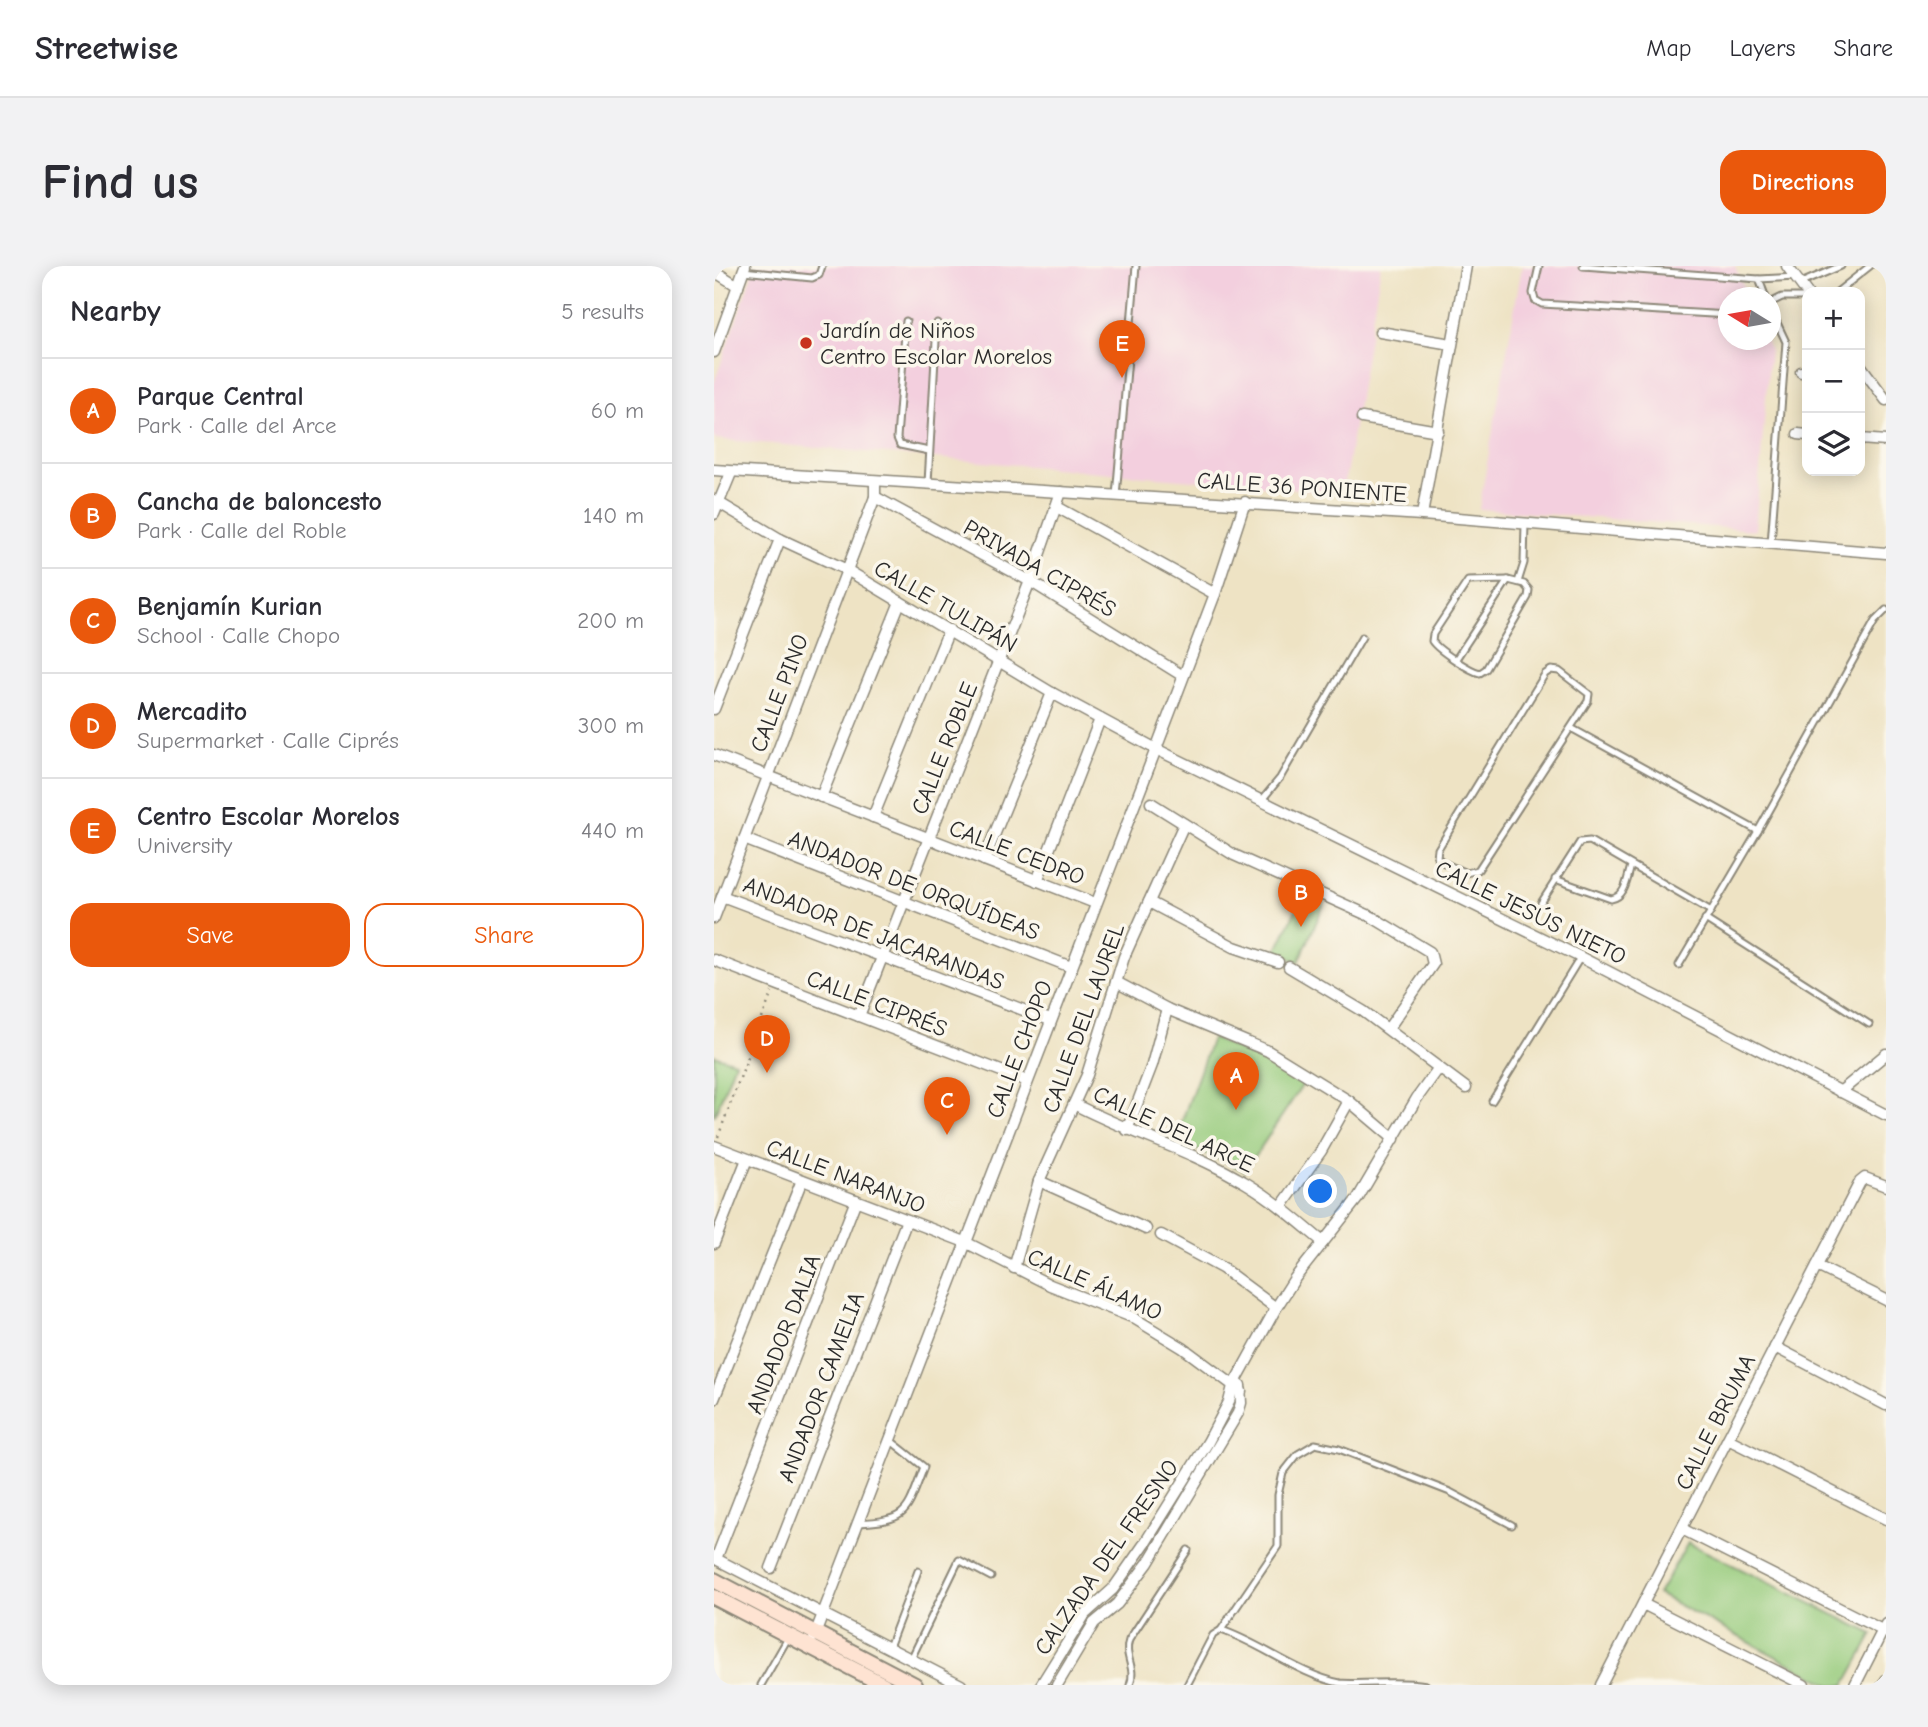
<!DOCTYPE html>
<meta charset="utf-8">
<style>
body{margin:0;font-family:"Comic Neue",sans-serif;background:#f2f2f3;color:#2b2b33}
.controls{position:absolute;right:21px;top:21px;display:grid;overflow:hidden;border-radius:14px;box-shadow:0 4px 18px #0003}
.controls button{width:63px;height:63px;display:grid;place-items:center;padding:0;border:0;border-bottom:2px solid #e1e1e2;background:#fff;color:#2b2b33;font:35px sans-serif}
.compass{position:absolute;left:1004px;top:21px;width:63px;height:63px;border-radius:50%;background:#fff;box-shadow:0 4px 18px #0003;rotate:281deg}
.you{position:absolute;left:607px;top:926px;width:24px;height:24px;margin:-18px;border:5px solid #fff;border-radius:50%;background:#1a73e8;box-shadow:0 0 0 10px #1a73e833}
.badge{display:grid;place-items:center;width:46px;height:46px;border-radius:50%;background:#ea580c;color:#fff;font-size:23px;font-weight:700}
.pin{position:absolute;translate:-50% -58px;filter:drop-shadow(0 2px 4px #0008)}
.pin::after{content:'';position:absolute;top:37px;width:24px;height:21px;background:inherit;clip-path:polygon(0 0,100% 0,50% 100%)}
.list{margin:0;padding:0;list-style:none}
h2{display:flex;justify-content:space-between;align-items:center;height:91px;margin:0;padding:0 28px;font-size:30px}
h2 small{font-size:23px;font-weight:400;color:#7c7c81}
.list li{display:grid;grid-template-columns:46px 1fr auto;gap:21px;align-items:center;box-sizing:border-box;height:105px;padding:0 28px;border-top:2px solid #e1e1e2}
.list b{display:block;font-size:26px;white-space:nowrap}
.list p{margin:0;font-size:23px;white-space:nowrap;color:#7c7c81}
.list em{font-size:23px;font-style:normal;color:#7c7c81}
.actions{display:flex;gap:14px;padding:21px 28px}
.actions a{flex:1;padding:16px 0;border:2px solid #ea580c;border-radius:21px;text-align:center;font-size:24px;color:#ea580c}
.actions .main{background:#ea580c;color:#fff}
.icon{flex:none;width:38px;height:38px;fill:none;stroke:currentColor;stroke-width:2;stroke-linecap:round;stroke-linejoin:round}
.map{position:relative;flex:none;width:1172px;height:1419px;overflow:hidden;border-radius:21px}
header{display:flex;align-items:center;gap:42px;box-sizing:border-box;height:98px;padding:0 35px;background:#fff;border-bottom:2px solid #e1e1e2}
header strong{font-size:33px}
nav{display:flex;gap:38px;margin-inline-start:auto;font-size:24px}
.intro{display:flex;align-items:center;justify-content:space-between;box-sizing:border-box;height:168px;padding:0 42px}
h1{margin:0;font-size:49px}
.button{padding:18px 32px;border-radius:21px;background:#ea580c;color:#fff;font-size:24px;font-weight:700}
main{display:flex;gap:42px;padding:0 42px}
aside{flex:1;background:#fff;border-radius:21px;box-shadow:0 4px 18px #0003}
.map>svg:first-child{display:block}
.built{fill:#f3cfde}
.green{fill:#96cb7c;stroke:#607b54;stroke-width:2}
.lines{fill:none;stroke-linecap:round;stroke-linejoin:round}
.service-casing{stroke:#8c8778;stroke-width:9}
.minor-casing{stroke:#8c8778;stroke-width:13}
.secondary-casing{stroke:#8c8778;stroke-width:18}
.path{stroke:#8c8778;stroke-width:2.5;stroke-dasharray:2 5;stroke-linecap:butt}
.service{stroke:#fff;stroke-width:5}
.minor{stroke:#fff;stroke-width:10}
.secondary{stroke:#fee3d2;stroke-width:14}
.poi-dot{fill:#c8321e;stroke:#fbf7ec;stroke-width:2.5}
.labels{text-anchor:middle;stroke-width:7;stroke-linejoin:round;paint-order:stroke}
.poi-label{font-size:23px;fill:#2b2b2b;stroke:#fbf7ec;text-anchor:start}
.street-label{font-size:23px;fill:#2b2b2b;stroke:#fbf7ec}
</style>
<header>
<strong>Streetwise</strong>
<nav><a>Map</a><a>Layers</a><a>Share</a></nav>
</header>
<div class="intro"><h1>Find us</h1><a class="button">Directions</a></div>
<main>
<aside>
<h2>Nearby<small>5 results</small></h2>
<ul class="list">
<li><span class="badge">A</span><div><b>Parque Central</b><p>Park · Calle del Arce</p></div><em>60 m</em></li>
<li><span class="badge">B</span><div><b>Cancha de baloncesto</b><p>Park · Calle del Roble</p></div><em>140 m</em></li>
<li><span class="badge">C</span><div><b>Benjamín Kurian</b><p>School · Calle Chopo</p></div><em>200 m</em></li>
<li><span class="badge">D</span><div><b>Mercadito</b><p>Supermarket · Calle Ciprés</p></div><em>300 m</em></li>
<li><span class="badge">E</span><div><b>Centro Escolar Morelos</b><p>University</p></div><em>440 m</em></li>
</ul>
<div class="actions"><a class="main">Save</a><a>Share</a></div>
</aside>
<div class="map">
<svg width="1172" height="1419" viewBox="0 0 1172 1419">
<rect width="100%" height="100%" fill="#fbf7ec"/>
<filter id="ink" filterUnits="userSpaceOnUse"><feTurbulence type="fractalNoise" baseFrequency=".0143" numOctaves="2"/><feDisplacementMap in="SourceGraphic" scale="14" xChannelSelector="R" yChannelSelector="G"/><feConvolveMatrix kernelMatrix="1 2 1 2 8 2 1 2 1" color-interpolation-filters="sRGB"/></filter>
<filter id="wash" filterUnits="userSpaceOnUse"><feTurbulence type="fractalNoise" baseFrequency=".00686" numOctaves="4" result="noise"/><feDisplacementMap in="SourceGraphic" scale="28" xChannelSelector="R" yChannelSelector="G"/><feGaussianBlur stdDeviation="1.57" result="paint"/><feColorMatrix in="noise" values="0 0 0 0 0 0 0 0 0 0 0 0 0 0 0 0 0 1.4 0 .05"/><feComposite in="paint" operator="in"/></filter>
<g filter="url(#wash)">
<rect width="100%" height="100%" fill="#eee3c4"/>
<g class="built">
<polygon points="41,0 667,0 629,227 0,173 0,117"/>
<polygon points="808,0 1021,0 1034,31 1015,32 1015,74 1052,74 1056,83 1041,264 765,243"/>
</g>
<g class="green">
<polygon points="590,627 611,636 585,696 562,686"/>
<polygon points="498,772 592,814 531,905 461,874"/>
<polygon points="0,789 21,796 1,849 0,849"/>
<polygon points="974,1277 1159,1368 1131,1419 1116,1419 944,1328"/>
</g>
</g>
<g filter="url(#ink)">
<g class="lines">
<defs>
<g id="service">
<polyline points="825,0 819,27 821,34 828,38 1015,49"/>
<polyline points="869,0 1045,13 1052,32"/>
<polyline points="29,5 98,12 105,9 108,0"/>
<polyline points="1045,13 1081,11"/>
<polyline points="1087,17 1127,0"/>
<polyline points="1123,26 1156,0"/>
<polyline points="1056,37 1068,31 1093,31"/>
<polyline points="1056,42 1072,76 1057,278"/>
<polyline points="192,55 183,172 186,179 215,185"/>
<polyline points="214,217 223,57"/>
<polyline points="402,230 422,0"/>
<path d="M794,314L810,318L815,324L814,331L772,403L766,407C756,405 724,384 718,375L719,368L754,315Z"/>
<polyline points="804,316 810,297 811,258"/>
<polyline points="742,393 794,314"/>
<polygon points="837,404 845,405 875,428 874,435 764,604 752,607 728,596 723,591 724,583 831,408"/>
<polyline points="857,462 1044,565"/>
<polyline points="547,535 566,512 648,371"/>
<path d="M841,613L897,633C912,631 913,612 917,600"/>
<polyline points="827,637 866,576 876,575 997,645"/>
<polyline points="991,653 1155,758"/>
<polyline points="965,699 1044,565 1161,355 1172,344"/>
<polyline points="778,835 866,692"/>
<path d="M144,1257C196,1254 192,1247 210,1201L176,1174"/>
<polyline points="507,1364 564,1280 564,1229 569,1207 584,1188 601,1178 625,1183 736,1226 798,1259"/>
<polyline points="175,1381 204,1305"/>
<polyline points="197,1393 245,1294 277,1311"/>
<polyline points="47,1419 74,1372"/>
<path d="M416,1419C423,1402 409,1390 415,1374L474,1284"/>
<path d="M473,1419L499,1369L507,1364C545,1376 585,1409 626,1417C653,1419 684,1414 712,1419"/>
</g>
<g id="minor">
<polyline points="1073,0 1093,27"/>
<polyline points="0,5 24,20"/>
<polyline points="666,66 737,78"/>
<polyline points="0,86 31,0"/>
<polyline points="1146,99 1172,134"/>
<polyline points="1087,106 1093,106"/>
<polyline points="648,152 724,165"/>
<polyline points="1084,168 1093,169"/>
<polyline points="1146,173 1172,175"/>
<polyline points="0,204 708,249 1172,287"/>
<polyline points="161,231 316,315 469,410"/>
<polyline points="0,234 66,273 133,304 338,427 442,483 866,691 1172,849"/>
<polyline points="343,241 501,328"/>
<polyline points="0,248 17,207"/>
<polyline points="708,249 752,0"/>
<polyline points="0,443 66,273"/>
<polyline points="0,489 381,637"/>
<polyline points="107,531 186,336"/>
<polyline points="437,537 520,589 658,651 716,686 719,698 674,763"/>
<polyline points="159,551 235,364"/>
<polyline points="30,573 357,701"/>
<polyline points="270,594 338,427"/>
<polyline points="323,615 386,453"/>
<polyline points="8,630 336,754"/>
<polyline points="435,636 520,681 564,696"/>
<polyline points="0,652 161,231 161,216"/>
<polyline points="0,694 313,815"/>
<polyline points="575,701 649,745 752,822"/>
<polyline points="402,716 453,743 554,785 635,835 680,873"/>
<polyline points="145,750 316,315 347,226"/>
<polyline points="1126,826 1172,788"/>
<path d="M360,838C413,866 471,882 523,912C555,929 581,953 609,976"/>
<polyline points="413,864 438,799 453,743"/>
<polyline points="0,880 251,976 336,1019 418,1051 469,1082 527,1125"/>
<polyline points="325,915 432,963"/>
<polyline points="567,941 607,885 635,835"/>
<polyline points="447,969 508,1002 562,1042"/>
<polyline points="0,977 33,893"/>
<polyline points="1103,1000 1172,1034"/>
<polyline points="300,1002 325,915 373,809 410,691 470,558"/>
<polyline points="1061,1081 1172,1139"/>
<polyline points="0,1133 88,914"/>
<polyline points="1014,1173 1172,1253"/>
<polyline points="968,1263 1172,1366"/>
<polyline points="0,1292 247,1419"/>
<polyline points="2,1293 142,934"/>
<polyline points="57,1302 193,954"/>
<polyline points="929,1338 1090,1419"/>
<polyline points="100,1371 442,483 501,328 531,236"/>
<polyline points="327,1419 371,1348 399,1323 431,1277 494,1176 515,1136 519,1120 562,1042 581,1012 644,932 703,832 724,803"/>
<polyline points="343,1419 380,1357 403,1338 434,1297 524,1147 527,1137 526,1119"/>
<polyline points="887,1419 1146,916 1151,912 1172,920"/>
<polyline points="1141,1419 1172,1358"/>
<polyline points="1169,1419 1172,1414"/>
</g>
<g id="secondary">
<polyline points="0,1314 201,1419"/>
<polyline points="0,1331 170,1419"/>
</g>
</defs>
<use href="#service" class="service-casing"/>
<use href="#minor" class="minor-casing"/>
<use href="#secondary" class="secondary-casing"/>
<polyline class="path" points="4,871 58,726"/>
<use href="#service" class="service"/>
<use href="#minor" class="minor"/>
<use href="#secondary" class="secondary"/>
</g>
</g>
<circle class="poi-dot" cx="92" cy="77" r="7"/>
<g class="labels">
<g class="poi-label">
<text x="106" y="72">Jardín de Niños<tspan x="106" dy="26">Centro Escolar Morelos</tspan></text>
</g>
<g class="street-label">
<text transform="translate(588 221) rotate(4)" y="8">CALLE 36 PONIENTE</text>
<text transform="translate(326 302) rotate(30)" y="8">PRIVADA CIPRÉS</text>
<text transform="translate(232 340) rotate(30)" y="8">CALLE TULIPÁN</text>
<text transform="translate(65 427) rotate(-69)" y="8">CALLE PINO</text>
<text transform="translate(230 482) rotate(-68)" y="8">CALLE ROBLE</text>
<text transform="translate(303 586) rotate(21)" y="8">CALLE CEDRO</text>
<text transform="translate(200 619) rotate(21)" y="8">ANDADOR DE ORQUÍDEAS</text>
<text transform="translate(817 646) rotate(26)" y="8">CALLE JESÚS NIETO</text>
<text transform="translate(160 667) rotate(21)" y="8">ANDADOR DE JACARANDAS</text>
<text transform="translate(163 737) rotate(21)" y="8">CALLE CIPRÉS</text>
<text transform="translate(369 752) rotate(-70)" y="8">CALLE DEL LAUREL</text>
<text transform="translate(305 783) rotate(-69)" y="8">CALLE CHOPO</text>
<text transform="translate(460 863) rotate(25)" y="8">CALLE DEL ARCE</text>
<text transform="translate(132 910) rotate(21)" y="8">CALLE NARANJO</text>
<text transform="translate(381 1018) rotate(24)" y="8">CALLE ÁLAMO</text>
<text transform="translate(69 1068) rotate(-69)" y="8">ANDADOR DALIA</text>
<text transform="translate(107 1121) rotate(-69)" y="8">ANDADOR CAMELIA</text>
<text transform="translate(1001 1156) rotate(-63)" y="8">CALLE BRUMA</text>
<text transform="translate(392 1291) rotate(-55)" y="8">CALZADA DEL FRESNO</text>
</g>
</g>
</svg>
<div class="controls">
<button>+</button>
<button>−</button>
<button><svg class="icon" aria-label="layers" viewBox="0 0 24 24"><path d="M12 4l9 5-9 5-9-5zM3 14l9 5 9-5"/></svg></button>
</div>
<svg class="compass" viewBox="-18 -18 36 36"><path d="M0-13l5 13h-10z" fill="#e53935"/><path d="M0 13l5-13h-10z" fill="#7c7c81"/></svg>
<div class="you"></div>
<div class="pin badge" style="left:522px;top:844px">A</div>
<div class="pin badge" style="left:587px;top:661px">B</div>
<div class="pin badge" style="left:233px;top:869px">C</div>
<div class="pin badge" style="left:53px;top:807px">D</div>
<div class="pin badge" style="left:408px;top:112px">E</div>
</div>
</main>
